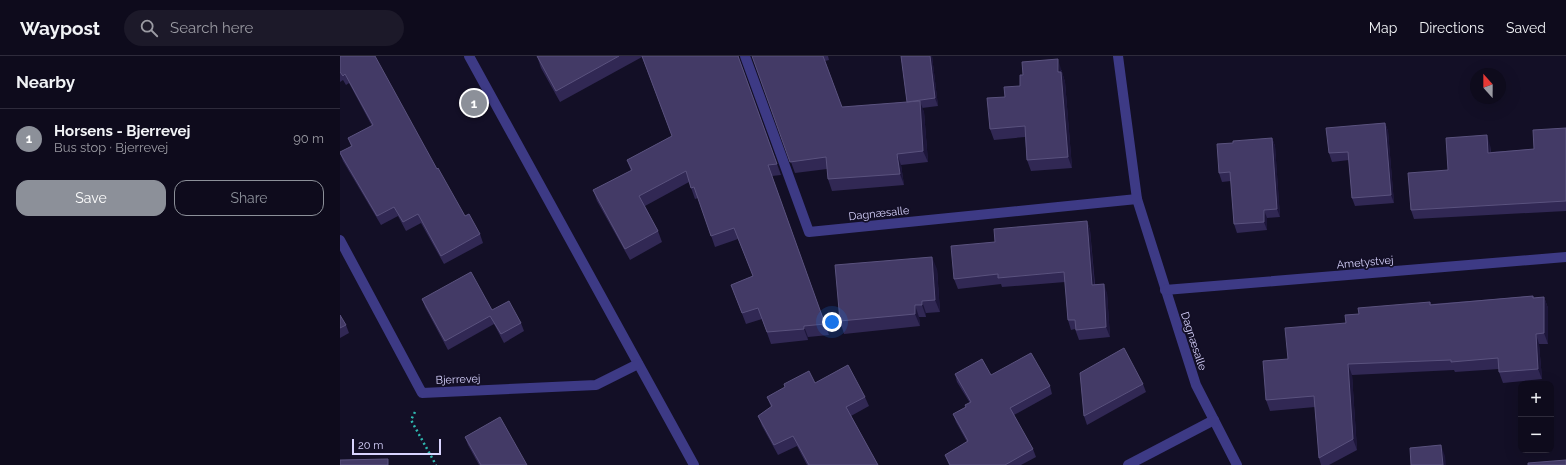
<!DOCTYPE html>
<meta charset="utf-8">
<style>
body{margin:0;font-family:Raleway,sans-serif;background:#1c1929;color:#f1f3f6}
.controls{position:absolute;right:12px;bottom:12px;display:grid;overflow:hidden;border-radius:8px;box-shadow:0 4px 16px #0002}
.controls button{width:36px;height:36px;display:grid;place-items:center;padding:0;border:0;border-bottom:1px solid #2e2b3b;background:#0e0b1c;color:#f1f3f6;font:20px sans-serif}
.compass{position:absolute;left:1130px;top:12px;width:36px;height:36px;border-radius:50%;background:#0e0b1c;box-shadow:0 4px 16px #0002;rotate:339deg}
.scale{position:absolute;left:12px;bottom:10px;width:89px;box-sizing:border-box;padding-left:4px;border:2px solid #d9d4ff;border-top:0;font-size:11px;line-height:14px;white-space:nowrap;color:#d9d4ff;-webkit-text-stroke:3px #130f26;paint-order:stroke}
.you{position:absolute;left:492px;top:266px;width:14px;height:14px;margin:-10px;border:3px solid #fff;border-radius:50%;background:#1a73e8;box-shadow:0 0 0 6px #1a73e833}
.badge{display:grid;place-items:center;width:26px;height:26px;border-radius:50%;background:#8c9099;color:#fff;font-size:13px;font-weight:700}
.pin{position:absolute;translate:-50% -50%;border:2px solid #fff;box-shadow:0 1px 4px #0006}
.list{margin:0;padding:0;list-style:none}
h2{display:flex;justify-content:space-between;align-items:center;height:52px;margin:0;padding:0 16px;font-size:17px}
h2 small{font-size:13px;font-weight:400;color:#9b9ba3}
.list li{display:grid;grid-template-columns:26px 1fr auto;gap:12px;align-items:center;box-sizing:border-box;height:60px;padding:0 16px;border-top:1px solid #2e2b3b}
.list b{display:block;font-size:15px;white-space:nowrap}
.list p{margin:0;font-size:13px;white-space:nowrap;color:#9b9ba3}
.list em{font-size:13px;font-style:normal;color:#9b9ba3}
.actions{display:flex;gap:8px;padding:12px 16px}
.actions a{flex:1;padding:9px 0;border:1px solid #8c9099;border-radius:12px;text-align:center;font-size:14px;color:#8c9099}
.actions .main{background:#8c9099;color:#fff}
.icon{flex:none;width:22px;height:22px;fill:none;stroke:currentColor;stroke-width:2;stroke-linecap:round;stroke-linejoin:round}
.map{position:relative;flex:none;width:1226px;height:409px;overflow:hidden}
header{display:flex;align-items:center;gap:24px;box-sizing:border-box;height:56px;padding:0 20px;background:#0e0b1c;border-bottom:1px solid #2e2b3b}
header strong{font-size:19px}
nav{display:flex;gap:22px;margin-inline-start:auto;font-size:14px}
.search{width:280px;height:36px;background:#1c1929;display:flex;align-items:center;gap:10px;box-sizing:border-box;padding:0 14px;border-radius:22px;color:#9b9ba3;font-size:15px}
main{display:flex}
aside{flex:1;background:#0e0b1c}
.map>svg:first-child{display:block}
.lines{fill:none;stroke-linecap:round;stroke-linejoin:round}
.path{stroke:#2fb8b0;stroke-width:2.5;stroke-dasharray:2 3;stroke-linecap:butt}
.minor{stroke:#3d3a85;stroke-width:10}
.wall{fill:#312854}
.shaded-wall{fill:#1d163a}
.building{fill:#433a66;stroke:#5a527e}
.labels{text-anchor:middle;stroke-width:3.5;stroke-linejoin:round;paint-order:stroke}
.street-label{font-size:11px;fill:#d9d4ff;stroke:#130f26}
</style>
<header>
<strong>Waypost</strong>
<div class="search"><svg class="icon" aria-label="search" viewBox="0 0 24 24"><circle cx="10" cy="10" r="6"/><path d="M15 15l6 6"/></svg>Search here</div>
<nav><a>Map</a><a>Directions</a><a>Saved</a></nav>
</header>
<main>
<aside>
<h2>Nearby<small></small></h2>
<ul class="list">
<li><span class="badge">1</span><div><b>Horsens - Bjerrevej</b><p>Bus stop · Bjerrevej</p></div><em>90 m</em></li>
</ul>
<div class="actions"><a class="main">Save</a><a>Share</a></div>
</aside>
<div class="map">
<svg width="1226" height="409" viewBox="0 0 1226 409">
<rect width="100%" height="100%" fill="#130f26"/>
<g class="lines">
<polyline class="path" points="75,356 71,364 96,409"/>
<g class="minor">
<polyline points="129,0 354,409"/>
<polyline points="405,0 469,176 797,143"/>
<polyline points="778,0 797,143 856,329 897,409"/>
<polyline points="0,184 82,337 256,329 298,308"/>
<polyline points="825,234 1226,201"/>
<polyline points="788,409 874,364"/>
</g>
</g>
<g class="wall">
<polygon points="0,0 97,113 125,160 140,178 143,187 104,208 81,167 66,175 58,160 41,169 3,105 0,97 11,90 8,82 32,70 9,27 6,29 3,24 0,26"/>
<polygon points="197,0 399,0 399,2 441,119 432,120 489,279 468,281 468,284 431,288 422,263 406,268 391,229 413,220 398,183 375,191 358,142 355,143 349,126 305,150 318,175 322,186 290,204 257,145 253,134 291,115 287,104 332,80 302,1 220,46 201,12"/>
<polygon points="412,0 488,0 489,4 485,5 502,51 567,46 561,0 592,0 598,50 582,52 584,56 588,106 561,109 564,129 492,135 488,123 487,113 455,117"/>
<polygon points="722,14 722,16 725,26 732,112 691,115 687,104 685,81 654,84 650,73 665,41 680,30"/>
<polygon points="1045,67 1048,75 1054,147 1015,150 1012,142 1009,104 992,106 989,97"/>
<polygon points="1226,72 1226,155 1074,163 1071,154 1108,114 1150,89 1151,96 1194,93"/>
<polygon points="932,82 935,90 940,161 927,162 927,174 897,177 894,168 891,125 882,126 879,117 893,87"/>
<polygon points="747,165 750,174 755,228 767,237 770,281 739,284 735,273 731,274 728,264 725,226 662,231 661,228 618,233 614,223"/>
<polygon points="597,213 600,256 586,257 586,261 579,261 580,270 504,278 500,265"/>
<polygon points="1193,240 1194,242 1204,241 1208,252 1208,288 1199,288 1202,323 1163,327 1159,316 1159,313 1115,316 1114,314 1012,319 1017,394 989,409 981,409 979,402 975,351 930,355 926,344 948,303 1019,258 1090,246 1091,248"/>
<polygon points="82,243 152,254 181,267 184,275 164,287 154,268 108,294 85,251"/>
<polygon points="0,259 6,269 9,277 0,282"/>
<polygon points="615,318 651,319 710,330 712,338 674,359 693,393 696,401 681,409 609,409 605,399 627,386 616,366 613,358 626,351 630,347 617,326"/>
<polygon points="475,327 525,341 529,350 511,360 538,409 467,409 457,390 438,399 422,370 418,360 431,351 427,341"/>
<polygon points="803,328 806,336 747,369 744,360"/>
<polygon points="125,381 187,409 139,409 128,389"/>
</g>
<g class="shaded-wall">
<polygon points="590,0 592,0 598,50 595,42"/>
<polygon points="718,3 725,26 732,112 728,101"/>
<polygon points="580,45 584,56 588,106 583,95"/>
<polygon points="1045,67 1048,75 1054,147 1051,139"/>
<polygon points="1147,79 1150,89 1151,106 1148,97"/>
<polygon points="932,82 935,90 940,161 937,153"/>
<polygon points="557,98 561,109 564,129 560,118"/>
<polygon points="924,154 927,162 927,174 924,166"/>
<polygon points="747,165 750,174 755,238 752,229"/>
<polygon points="592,201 597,213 600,256 595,244"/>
<polygon points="764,228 767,237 770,281 766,271"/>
<polygon points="1204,241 1208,252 1208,288 1204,277"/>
<polygon points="582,245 586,257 586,261 582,249"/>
<polygon points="575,249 579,261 580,270 575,258"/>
<polygon points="464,270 468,281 468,284 464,273"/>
<polygon points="1196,278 1199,288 1202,323 1198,313"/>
<polygon points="1008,308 1012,319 1017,394 1013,383"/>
<polygon points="1101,389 1105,400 1106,409 1103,409"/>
</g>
<g class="building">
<polygon points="0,0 35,0 97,113 98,112 125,160 129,158 140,178 101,200 78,158 63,166 54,151 37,160 0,97 0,96 12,90 8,82 33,69 5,18 3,20 0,16"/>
<polygon points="197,0 279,0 216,35"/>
<polygon points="302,0 398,0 437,108 428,109 485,268 464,270 464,273 427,276 418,252 402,257 391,229 413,220 394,172 371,180 354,131 351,132 346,115 299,140 318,175 285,193 253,134 292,114 287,104 332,80"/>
<polygon points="412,0 483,0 502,51 580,45 583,95 557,98 560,118 488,123 486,101 450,106"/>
<polygon points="561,0 590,0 595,42 567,46"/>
<polygon points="718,3 718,16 721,16 728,101 687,104 685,70 650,73 647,42 665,41 664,31 680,30 680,19 683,19 682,6"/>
<polygon points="1045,67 1051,139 1012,142 1008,96 989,97 986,72"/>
<polygon points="1226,72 1226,145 1071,154 1068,117 1108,114 1106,82 1147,79 1148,97 1194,93 1193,74"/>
<polygon points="932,82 937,153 924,154 924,166 894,168 890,116 879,117 877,88 893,87 893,85"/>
<polygon points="747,165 752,229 764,228 766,271 736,274 735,264 728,264 724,216 658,222 658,218 614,223 611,190 655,186 654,173"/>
<polygon points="592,201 595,244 582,245 582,249 575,249 575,258 500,265 495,209"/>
<polygon points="131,216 152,254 169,245 181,267 161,278 150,260 105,285 82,243"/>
<polygon points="1193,240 1193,242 1204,241 1204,277 1196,278 1198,313 1159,316 1158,302 1111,306 1111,304 1008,308 1013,383 979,402 974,340 926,344 923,305 948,303 945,272 1006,267 1005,259 1019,258 1018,252 1090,246 1090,249"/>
<polygon points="0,259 6,269 0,272"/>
<polygon points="784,292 803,328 744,360 740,317"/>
<polygon points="691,297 710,330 670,352 693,393 665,409 610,409 605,399 628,385 613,358 626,351 625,349 631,346 615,318 642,303 651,319"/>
<polygon points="508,309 525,341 506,351 538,409 469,409 453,380 434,389 418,360 432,350 427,341 445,331 444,328 469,315 475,327"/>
<polygon points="160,361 187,409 141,409 125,381"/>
<polygon points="1101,389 1103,409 1071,409 1070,392"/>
<polygon points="48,403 48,409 0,409 0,404"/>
<polygon points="1226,404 1226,409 1188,409 1188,407"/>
</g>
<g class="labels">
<g class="street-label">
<text transform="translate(539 157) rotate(-6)" y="4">Dagnæsalle</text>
<text transform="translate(1025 206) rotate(-5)" y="4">Ametystvej</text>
<text transform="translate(854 285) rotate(72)" y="4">Dagnæsalle</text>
<text transform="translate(118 323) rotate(-2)" y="4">Bjerrevej</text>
</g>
</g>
</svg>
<div class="controls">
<button>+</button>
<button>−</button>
</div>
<svg class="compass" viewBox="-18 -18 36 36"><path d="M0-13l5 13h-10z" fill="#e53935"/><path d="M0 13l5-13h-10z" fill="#9b9ba3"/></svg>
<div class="scale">20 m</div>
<div class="you"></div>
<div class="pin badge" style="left:134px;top:47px">1</div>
</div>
</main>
